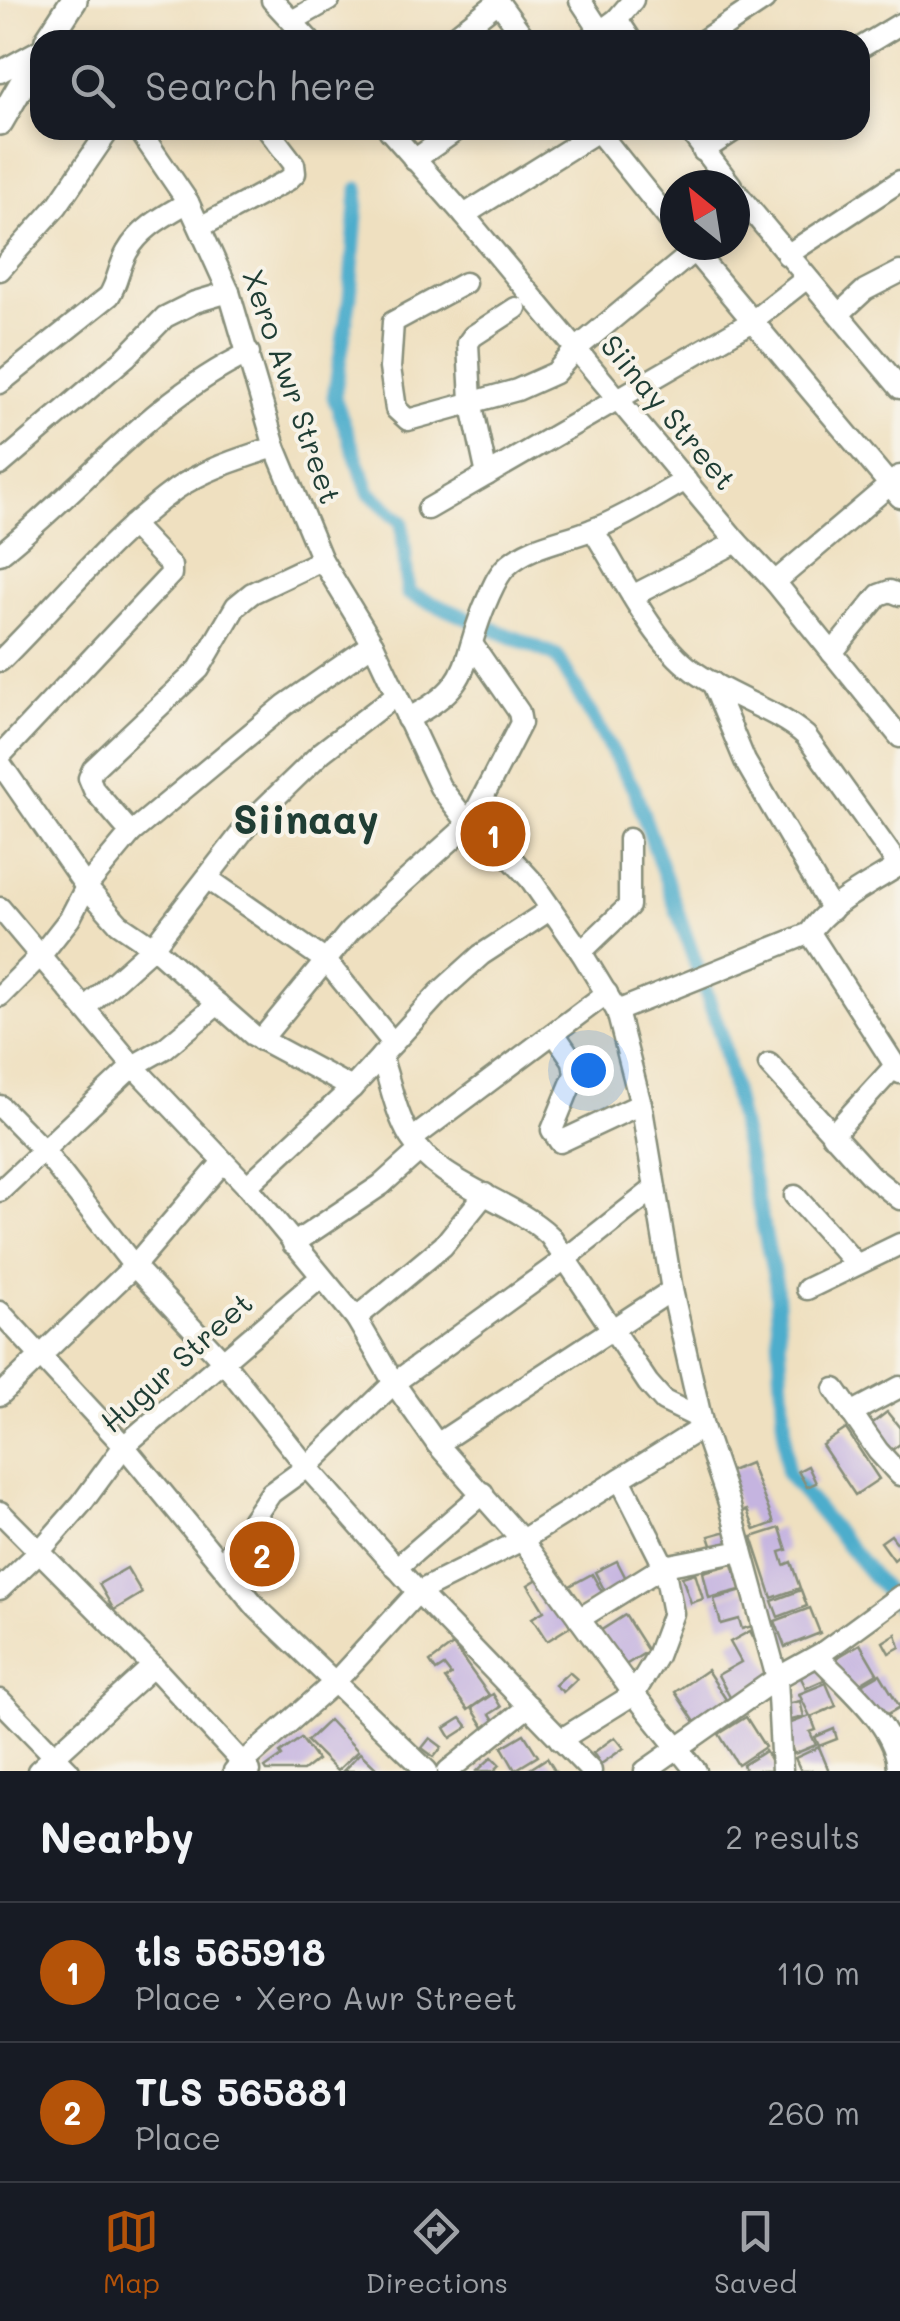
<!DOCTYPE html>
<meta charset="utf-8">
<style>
body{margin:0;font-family:Mali,sans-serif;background:#20242c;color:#f1f3f6}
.compass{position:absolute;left:660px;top:170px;width:90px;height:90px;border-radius:50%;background:#171b24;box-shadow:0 5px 15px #0003;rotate:330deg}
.you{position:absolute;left:588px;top:1070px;width:35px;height:35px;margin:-25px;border:8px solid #fff;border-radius:50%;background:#1a73e8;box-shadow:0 0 0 15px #1a73e833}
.badge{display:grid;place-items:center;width:65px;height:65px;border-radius:50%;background:#b45309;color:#fff;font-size:32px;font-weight:700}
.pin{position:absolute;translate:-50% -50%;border:5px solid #fff;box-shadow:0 2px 10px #0006}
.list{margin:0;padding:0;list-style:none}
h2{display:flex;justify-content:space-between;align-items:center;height:130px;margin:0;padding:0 40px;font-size:42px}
h2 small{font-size:32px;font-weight:400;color:#9ea1a6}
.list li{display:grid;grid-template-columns:65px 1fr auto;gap:30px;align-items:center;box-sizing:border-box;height:140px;padding:0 40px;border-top:2px solid #363941}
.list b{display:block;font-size:38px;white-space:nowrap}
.list p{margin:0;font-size:32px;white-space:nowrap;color:#9ea1a6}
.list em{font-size:32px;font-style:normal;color:#9ea1a6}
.icon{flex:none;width:55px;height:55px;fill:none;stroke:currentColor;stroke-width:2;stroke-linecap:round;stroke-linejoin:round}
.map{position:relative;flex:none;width:900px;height:1771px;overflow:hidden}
.search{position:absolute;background:#171b24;box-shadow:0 5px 15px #0003;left:30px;right:30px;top:30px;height:110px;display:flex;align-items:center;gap:25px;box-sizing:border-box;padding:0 35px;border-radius:30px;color:#9ea1a6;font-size:38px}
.sheet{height:410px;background:#171b24}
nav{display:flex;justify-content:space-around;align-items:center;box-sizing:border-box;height:140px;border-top:2px solid #363941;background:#171b24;font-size:28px;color:#9ea1a6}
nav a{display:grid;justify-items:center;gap:5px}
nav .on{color:#b45309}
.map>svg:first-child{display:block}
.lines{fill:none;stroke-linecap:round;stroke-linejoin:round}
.canal{stroke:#4dadcc;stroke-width:15}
.building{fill:#c5b4e0}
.minor-casing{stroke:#878e7a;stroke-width:25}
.major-casing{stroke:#878e7a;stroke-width:30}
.minor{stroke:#fff;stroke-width:20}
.major{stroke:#fff;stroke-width:25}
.labels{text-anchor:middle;stroke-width:8;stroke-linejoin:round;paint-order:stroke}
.street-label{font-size:30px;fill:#1f3d34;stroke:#f7f3e8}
.district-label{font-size:40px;font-weight:bold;fill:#1f3d34;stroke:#f7f3e8}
</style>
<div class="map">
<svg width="900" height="1771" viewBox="0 0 900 1771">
<rect width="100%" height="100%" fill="#f7f3e8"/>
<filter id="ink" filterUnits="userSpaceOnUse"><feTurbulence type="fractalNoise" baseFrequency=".01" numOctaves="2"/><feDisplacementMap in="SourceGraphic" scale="20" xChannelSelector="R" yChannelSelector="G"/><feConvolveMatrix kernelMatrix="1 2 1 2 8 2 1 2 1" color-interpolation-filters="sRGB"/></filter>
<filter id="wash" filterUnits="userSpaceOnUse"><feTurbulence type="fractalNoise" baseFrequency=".0048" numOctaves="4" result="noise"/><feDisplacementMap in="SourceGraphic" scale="40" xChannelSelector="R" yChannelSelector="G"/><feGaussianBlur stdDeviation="2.25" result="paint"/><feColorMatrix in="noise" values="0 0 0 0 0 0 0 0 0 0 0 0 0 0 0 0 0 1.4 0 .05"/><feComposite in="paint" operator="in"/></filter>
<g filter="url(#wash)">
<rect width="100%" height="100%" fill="#efe0c0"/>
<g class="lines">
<polyline class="canal" points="358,189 350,297 334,397 369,492 402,522 408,593 557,656 634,789 721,1035 776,1284 787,1473 899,1607"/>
</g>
<g id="blocks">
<g class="building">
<polygon points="887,1412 900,1428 900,1444 885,1455 865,1429"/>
<polygon points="846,1429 879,1479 855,1495 822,1445"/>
<polygon points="750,1463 774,1523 755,1530 747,1510 741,1512 726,1473"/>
<polygon points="808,1466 816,1483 807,1487 798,1471"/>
<polygon points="780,1528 787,1550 780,1552 784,1565 791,1562 800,1588 772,1598 752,1537"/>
<polygon points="727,1531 733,1549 715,1554 709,1536"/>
<polygon points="891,1535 900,1547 900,1555 894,1560 881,1542"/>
<polygon points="617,1561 631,1588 609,1599 595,1572"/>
<polygon points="733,1564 740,1590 709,1598 703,1572"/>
<polygon points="127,1568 142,1593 114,1610 99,1584"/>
<polygon points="695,1573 703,1599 691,1603 682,1577"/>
<polygon points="592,1574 607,1601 590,1601 578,1607 568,1587"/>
<polygon points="541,1577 571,1626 547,1641 532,1618 544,1611 528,1585"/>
<polygon points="746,1590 756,1625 742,1629 739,1619 721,1624 714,1599"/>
<polygon points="801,1590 807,1606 778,1617 772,1601"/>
<polygon points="810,1608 820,1633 785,1647 775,1621"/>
<polygon points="625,1615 648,1651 622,1667 600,1631"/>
<polygon points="750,1631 774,1676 731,1699 718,1675 741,1662 730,1642"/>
<polygon points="896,1634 900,1647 889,1653 883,1642"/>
<polygon points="860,1644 877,1673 850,1689 833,1660"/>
<polygon points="453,1645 489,1695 468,1710 445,1679 451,1675 444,1666 436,1671 430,1662"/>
<polygon points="819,1668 824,1680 806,1688 800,1676"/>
<polygon points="707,1670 727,1701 695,1722 675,1692"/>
<polygon points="569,1672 577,1679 563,1692 555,1685"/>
<polygon points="880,1674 900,1707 874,1722 854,1689"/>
<polygon points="826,1683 836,1706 811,1717 816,1730 810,1732 816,1745 794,1754 783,1726 810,1716 799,1694"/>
<polygon points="493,1694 501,1707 490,1714 500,1729 489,1735 472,1708"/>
<polygon points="800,1701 804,1717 787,1721 783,1705"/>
<polygon points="746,1717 765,1747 738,1765 719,1734"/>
<polygon points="461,1718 468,1727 451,1738 445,1728"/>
<polygon points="329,1720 358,1751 337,1771 307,1741"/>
<polygon points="834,1729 837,1739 819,1746 815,1737"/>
<polygon points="524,1734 538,1756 515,1770 502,1747"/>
<polygon points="615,1737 624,1748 601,1764 593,1753"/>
<polygon points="301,1738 317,1760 303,1771 267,1771 265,1768 282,1756 280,1753"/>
<polygon points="430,1738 442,1747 434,1757 422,1748"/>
<polygon points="819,1747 829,1771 801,1771 795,1758"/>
<polygon points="765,1751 777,1771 746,1771 743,1765"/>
<polygon points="360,1753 379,1771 343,1771"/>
<polygon points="492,1757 500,1765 494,1771 477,1771"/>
<polygon points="547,1758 555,1771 527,1771"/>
</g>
</g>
</g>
<g filter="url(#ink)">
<use href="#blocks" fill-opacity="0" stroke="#878e7a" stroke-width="2.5"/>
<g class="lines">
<defs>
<g id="minor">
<polyline points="272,0 309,40"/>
<polyline points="497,0 526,40"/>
<polyline points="580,0 601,32"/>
<polyline points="617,19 631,40"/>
<polyline points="292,21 329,0"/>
<polyline points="450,40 498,2"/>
<polyline points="588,40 617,19 633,0"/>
<polyline points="704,40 764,0"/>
<polyline points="860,48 900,24"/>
<polyline points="0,72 40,50"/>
<polyline points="139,130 188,202 229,292 275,447 322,560 373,644 440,787 469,824 508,855 531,880 581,952 617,1011 642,1109 672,1290 703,1427 729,1503 777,1678 782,1771"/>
<polyline points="389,130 464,215 737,542 775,582 900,737"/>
<polyline points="597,130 675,227"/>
<polyline points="689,130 731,185"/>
<polyline points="703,151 735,130"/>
<polyline points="414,160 457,130"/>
<polyline points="735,191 900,388"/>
<polyline points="464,215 598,131"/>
<polyline points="200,227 288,180 295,173 294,164 268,130"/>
<polyline points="689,245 900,497"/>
<polyline points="787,255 900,181"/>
<polyline points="0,270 57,206 109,130"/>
<polyline points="465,283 393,322 390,368 396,409 408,420 517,390 555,373 575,350 694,251"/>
<polyline points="839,314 865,290 900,272"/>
<path d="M0,383L109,296C118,282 119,266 127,252C140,228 166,215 188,202"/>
<polyline points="0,465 126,357 165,317 195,302 229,292"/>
<polyline points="487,475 471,401 468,343 473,336 516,308"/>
<polyline points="428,509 751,322 807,278"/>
<path d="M593,530C620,572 652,641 692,670C726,696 776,709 806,736L899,866"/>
<path d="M0,554C84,488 150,400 249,353"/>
<polyline points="775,582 900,476"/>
<polyline points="634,595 737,542"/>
<polyline points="832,653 879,595 890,591 900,595"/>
<path d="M0,661C58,604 110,537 176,489C205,469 242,458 275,447"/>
<polyline points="712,682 745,761 832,910"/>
<path d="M407,719C478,683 459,661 488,598C493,587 498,574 507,566C529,545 564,541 591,530C624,518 655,497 686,480"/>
<polyline points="0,756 171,574 171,566 132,525"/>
<polyline points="0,763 86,887 119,924 153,947 253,1035 352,1088"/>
<polyline points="131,833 94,790 89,778 93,769 199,669 236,606 252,593 322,560"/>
<path d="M900,865C874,882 824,906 810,933L900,1073"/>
<polyline points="207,878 326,961 393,1043"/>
<polyline points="0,908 133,1066 247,1186 356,1318 394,1383 437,1444 522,1540 634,1694 696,1771"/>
<polyline points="581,952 629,906 629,839"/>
<polyline points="0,996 41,955 70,918 86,887 131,833 285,705 373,644"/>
<polyline points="85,1008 153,947 250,822 322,752 396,695"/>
<polyline points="617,1011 810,933"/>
<polyline points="554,1033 573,1061 575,1074 552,1130 560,1142 641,1104"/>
<polyline points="261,1040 350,931 469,824 521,723 519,712 472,644"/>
<path d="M381,1056C390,1082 396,1114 410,1137C441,1186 510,1198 550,1236L648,1383L664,1401L701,1419"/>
<polyline points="769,1064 870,1175 900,1199"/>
<polyline points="0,1106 43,1150 134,1266 222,1360 307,1467 418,1592 591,1771"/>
<polyline points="832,1135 895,1066"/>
<polyline points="412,1139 607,993"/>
<polyline points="247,1186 352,1088 440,992 481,955 551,909"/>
<polyline points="0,1191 133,1066 165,1048 218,1004"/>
<polyline points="795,1196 856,1264"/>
<polyline points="293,1244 381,1185 420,1150"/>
<polyline points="807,1289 900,1244"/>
<polyline points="0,1312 124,1446 257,1608 427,1771"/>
<polyline points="356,1318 443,1246 485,1194"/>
<polyline points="835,1389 878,1451 900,1475"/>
<polyline points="0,1395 134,1266 223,1162"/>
<polyline points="851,1413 900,1387"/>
<polyline points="437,1444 672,1290"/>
<polyline points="0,1512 153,1666 250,1771"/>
<polyline points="223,1563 271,1493 307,1467 394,1383 565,1259 655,1188"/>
<polyline points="396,1568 483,1493"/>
<polyline points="0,1589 38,1553 82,1503 124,1446 321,1277"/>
<polyline points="579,1619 664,1566 742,1551"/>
<path d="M818,1656C846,1686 899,1728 898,1771"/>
<polyline points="0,1700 69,1771"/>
<polyline points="560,1740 634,1694 657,1656 673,1613 664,1566 620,1479"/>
<polyline points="38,1771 153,1666"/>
<polyline points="234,1771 336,1681 418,1592 522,1540 703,1427"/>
<polyline points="448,1771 529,1706"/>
<polyline points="645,1771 777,1678 822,1653 900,1596"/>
</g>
<g id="major">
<polyline points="48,40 74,0"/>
<polyline points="0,122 40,53"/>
</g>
</defs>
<use href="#minor" class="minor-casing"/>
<use href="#major" class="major-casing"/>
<use href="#minor" class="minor"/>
<use href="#major" class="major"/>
</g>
</g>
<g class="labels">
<g class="street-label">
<text transform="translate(291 387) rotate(71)" y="10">Xero Awr Street</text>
<text transform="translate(668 413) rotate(50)" y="10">Siinay Street</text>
<text transform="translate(177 1363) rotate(-42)" y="10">Hugur Street</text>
</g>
<g class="district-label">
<text x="306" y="834">Siinaay</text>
</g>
</g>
</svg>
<svg class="compass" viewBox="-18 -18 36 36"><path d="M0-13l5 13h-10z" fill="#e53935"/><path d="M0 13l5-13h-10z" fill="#9ea1a6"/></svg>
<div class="you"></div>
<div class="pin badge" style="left:493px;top:834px">1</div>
<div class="pin badge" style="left:262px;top:1554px">2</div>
<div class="search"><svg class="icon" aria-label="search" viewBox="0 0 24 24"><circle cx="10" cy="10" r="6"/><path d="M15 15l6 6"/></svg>Search here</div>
</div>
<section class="sheet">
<h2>Nearby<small>2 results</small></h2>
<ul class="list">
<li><span class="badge">1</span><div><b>tls 565918</b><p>Place · Xero Awr Street</p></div><em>110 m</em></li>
<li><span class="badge">2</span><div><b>TLS 565881</b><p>Place</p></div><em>260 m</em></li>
</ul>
</section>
<nav>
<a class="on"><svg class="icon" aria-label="map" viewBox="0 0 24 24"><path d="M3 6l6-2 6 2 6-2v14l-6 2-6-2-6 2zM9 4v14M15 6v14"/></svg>Map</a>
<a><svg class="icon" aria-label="directions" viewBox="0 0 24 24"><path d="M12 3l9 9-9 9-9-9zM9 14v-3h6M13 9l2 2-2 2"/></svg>Directions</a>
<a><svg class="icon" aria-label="saved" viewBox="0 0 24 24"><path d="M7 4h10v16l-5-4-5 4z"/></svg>Saved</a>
</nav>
